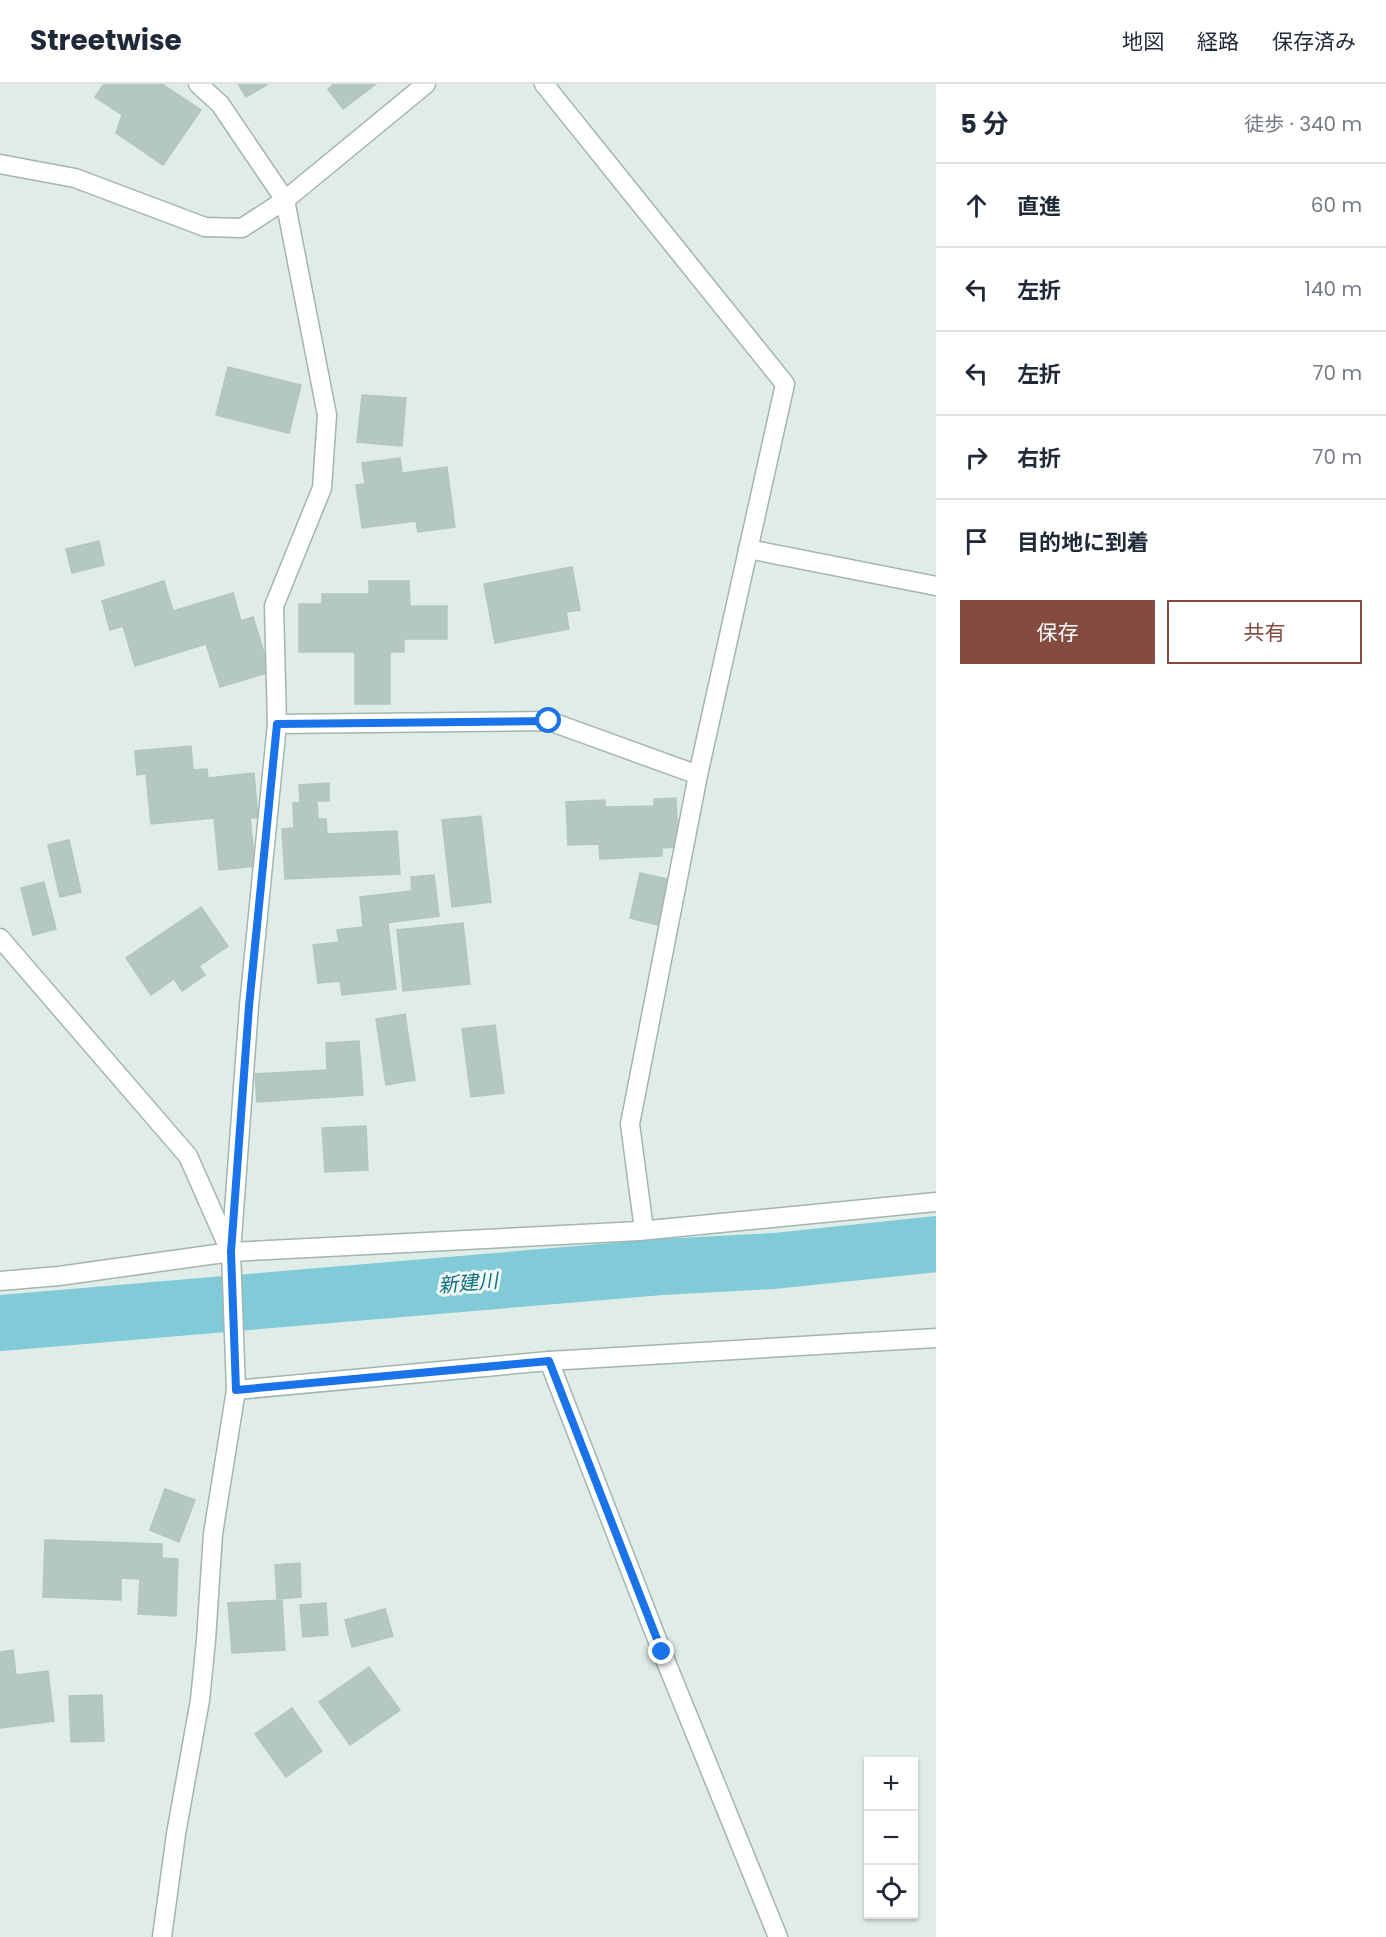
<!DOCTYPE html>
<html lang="ja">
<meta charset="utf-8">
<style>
body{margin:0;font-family:Poppins,"Noto Sans JP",sans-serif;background:#f2f2f3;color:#1f2937}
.controls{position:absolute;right:18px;bottom:18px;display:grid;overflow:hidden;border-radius:0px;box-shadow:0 2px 4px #0004}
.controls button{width:54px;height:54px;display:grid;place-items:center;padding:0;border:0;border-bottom:2px solid #e0e1e3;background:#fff;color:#1f2937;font:30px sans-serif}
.stop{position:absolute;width:18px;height:18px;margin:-14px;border:4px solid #1a73e8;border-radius:50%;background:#fff}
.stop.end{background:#1a73e8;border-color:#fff;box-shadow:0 2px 6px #0008}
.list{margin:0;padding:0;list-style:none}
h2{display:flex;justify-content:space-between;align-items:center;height:78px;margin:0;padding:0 24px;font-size:26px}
h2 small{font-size:20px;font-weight:400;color:#747a83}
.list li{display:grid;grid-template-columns:39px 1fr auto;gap:18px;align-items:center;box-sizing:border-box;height:84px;padding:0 24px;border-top:2px solid #e0e1e3}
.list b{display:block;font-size:22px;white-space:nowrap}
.list em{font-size:20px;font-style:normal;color:#747a83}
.actions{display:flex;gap:12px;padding:18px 24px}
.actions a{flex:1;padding:14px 0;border:2px solid #844c40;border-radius:0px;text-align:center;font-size:21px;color:#844c40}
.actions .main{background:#844c40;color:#fff}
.icon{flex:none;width:33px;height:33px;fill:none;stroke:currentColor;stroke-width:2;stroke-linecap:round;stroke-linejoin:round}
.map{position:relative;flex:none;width:936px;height:1853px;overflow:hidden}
header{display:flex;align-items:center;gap:36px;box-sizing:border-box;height:84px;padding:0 30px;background:#fff;border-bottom:2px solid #e0e1e3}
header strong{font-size:28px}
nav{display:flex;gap:33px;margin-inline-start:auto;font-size:21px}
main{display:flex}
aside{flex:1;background:#fff}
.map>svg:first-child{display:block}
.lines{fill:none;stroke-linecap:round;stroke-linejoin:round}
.river{stroke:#81cbd9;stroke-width:56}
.building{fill:#b5c8c0;stroke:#b1c7be;stroke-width:1.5}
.minor-casing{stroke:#a2b5ae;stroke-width:21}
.minor{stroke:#fff;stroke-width:18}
.route{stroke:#1a73e8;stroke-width:8}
.labels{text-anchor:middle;stroke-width:6;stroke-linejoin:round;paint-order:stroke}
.water-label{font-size:20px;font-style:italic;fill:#117082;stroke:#f1f9f5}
</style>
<header>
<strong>Streetwise</strong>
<nav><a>地図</a><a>経路</a><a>保存済み</a></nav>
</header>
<main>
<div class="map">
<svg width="936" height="1853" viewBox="0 0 936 1853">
<rect width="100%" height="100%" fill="#e0ede7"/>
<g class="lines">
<polyline class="river" points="0,1239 661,1183 774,1177 936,1160"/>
</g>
<g class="building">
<polygon points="104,0 162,0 201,26 163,81 116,49 122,31 95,13"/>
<polygon points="238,0 268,0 246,13"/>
<polygon points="334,0 376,0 343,25 328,5"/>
<polygon points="228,283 301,301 289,349 216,331"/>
<polygon points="362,311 406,314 402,362 357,358"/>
<polygon points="400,374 402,389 447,383 455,443 418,448 416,437 362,444 356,401 365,400 362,379"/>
<polygon points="99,457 104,481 72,489 66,465"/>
<polygon points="572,483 580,526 566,528 569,545 495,559 484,500"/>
<polygon points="164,497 173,527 233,509 241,537 253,533 270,588 220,603 206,560 135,582 123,542 110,546 102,517"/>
<polygon points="369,497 409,497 410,522 447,522 447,555 404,555 404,568 390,568 390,620 355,620 355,568 299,568 299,520 322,520 322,510 369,510"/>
<polygon points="191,662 193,686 207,685 208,694 254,689 258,734 250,734 255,782 219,786 214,734 151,740 146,690 137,691 135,667"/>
<polygon points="329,699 329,717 317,717 318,735 326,735 327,750 397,747 400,790 285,795 282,745 294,744 293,719 300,719 299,701"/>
<polygon points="676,714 678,763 662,764 662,772 600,775 599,760 568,761 566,718 605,716 605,723 654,722 654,715"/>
<polygon points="481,732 491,818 452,823 442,736"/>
<polygon points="69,756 81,808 60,813 48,761"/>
<polygon points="640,789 668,795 658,841 630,834"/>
<polygon points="434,791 439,832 363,842 360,813 412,807 411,793"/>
<polygon points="44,798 56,845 33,851 21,804"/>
<polygon points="201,823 228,862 199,882 205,891 182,907 174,895 151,911 126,874"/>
<polygon points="463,839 470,900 403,907 397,846"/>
<polygon points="388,840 396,905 342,911 340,897 318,899 313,861 339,858 337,846"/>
<polygon points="405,930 415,996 386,1001 376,935"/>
<polygon points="495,941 504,1009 471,1013 462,945"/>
<polygon points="359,957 363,1011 257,1018 255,990 327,986 326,959"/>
<polygon points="366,1042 368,1086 325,1088 322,1044"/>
<polygon points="165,1405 195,1416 179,1458 150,1446"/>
<polygon points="45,1456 162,1460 162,1474 178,1475 176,1532 138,1530 140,1495 121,1494 121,1516 43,1513"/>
<polygon points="300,1479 301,1513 277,1515 275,1481"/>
<polygon points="282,1516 285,1566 232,1569 228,1519"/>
<polygon points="326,1519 328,1551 303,1553 300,1521"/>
<polygon points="385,1525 393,1552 352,1563 345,1536"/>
<polygon points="13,1566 16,1591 48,1587 54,1637 0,1644 0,1568"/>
<polygon points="369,1583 400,1626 350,1661 319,1618"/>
<polygon points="102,1611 104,1657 71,1658 69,1612"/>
<polygon points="292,1624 322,1667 286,1693 255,1650"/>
</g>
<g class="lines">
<defs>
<g id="minor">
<polyline points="544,0 785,300 698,691 630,1040 644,1146"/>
<polyline points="0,80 75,94 205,143 242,144 285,116 426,0"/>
<polyline points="748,465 936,502"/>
<polyline points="277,640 549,637 698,691"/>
<polyline points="0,854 188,1072 230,1167"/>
<polyline points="0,1197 59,1192 231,1168 639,1147 936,1118"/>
<polyline points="549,1277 662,1568 778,1853"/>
<polyline points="236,1306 549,1277 936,1254"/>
<polyline points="162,1853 176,1750 200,1616 206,1556 213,1450 236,1306 231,1168 249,922 277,640 274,522 322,404 327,331 285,116 220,20 198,0"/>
</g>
</defs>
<use href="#minor" class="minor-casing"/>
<use href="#minor" class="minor"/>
</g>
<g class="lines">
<polyline class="route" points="549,637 277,640 249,922 231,1168 236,1306 549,1277 662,1568"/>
</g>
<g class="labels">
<g class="water-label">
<text transform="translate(468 1199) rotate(-5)" y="7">新建川</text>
</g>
</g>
</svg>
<div class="controls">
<button>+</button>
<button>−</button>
<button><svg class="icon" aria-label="locate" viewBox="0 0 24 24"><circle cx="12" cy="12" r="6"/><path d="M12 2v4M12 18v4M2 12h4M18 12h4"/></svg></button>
</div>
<div class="stop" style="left:549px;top:637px"></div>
<div class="stop end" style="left:662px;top:1568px"></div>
</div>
<aside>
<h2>5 分<small>徒歩 · 340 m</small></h2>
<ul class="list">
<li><svg class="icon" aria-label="ahead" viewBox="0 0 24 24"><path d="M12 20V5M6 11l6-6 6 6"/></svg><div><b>直進</b></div><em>60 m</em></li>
<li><svg class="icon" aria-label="left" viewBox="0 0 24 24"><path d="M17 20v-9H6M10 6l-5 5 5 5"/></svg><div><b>左折</b></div><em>140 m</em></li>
<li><svg class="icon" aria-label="left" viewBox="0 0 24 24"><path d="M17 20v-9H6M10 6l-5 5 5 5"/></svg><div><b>左折</b></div><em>70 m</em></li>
<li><svg class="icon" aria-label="right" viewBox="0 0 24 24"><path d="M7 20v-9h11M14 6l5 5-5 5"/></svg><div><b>右折</b></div><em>70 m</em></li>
<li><svg class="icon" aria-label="arrive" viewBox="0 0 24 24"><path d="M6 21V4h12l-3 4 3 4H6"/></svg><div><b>目的地に到着</b></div></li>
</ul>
<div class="actions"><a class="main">保存</a><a>共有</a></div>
</aside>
</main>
